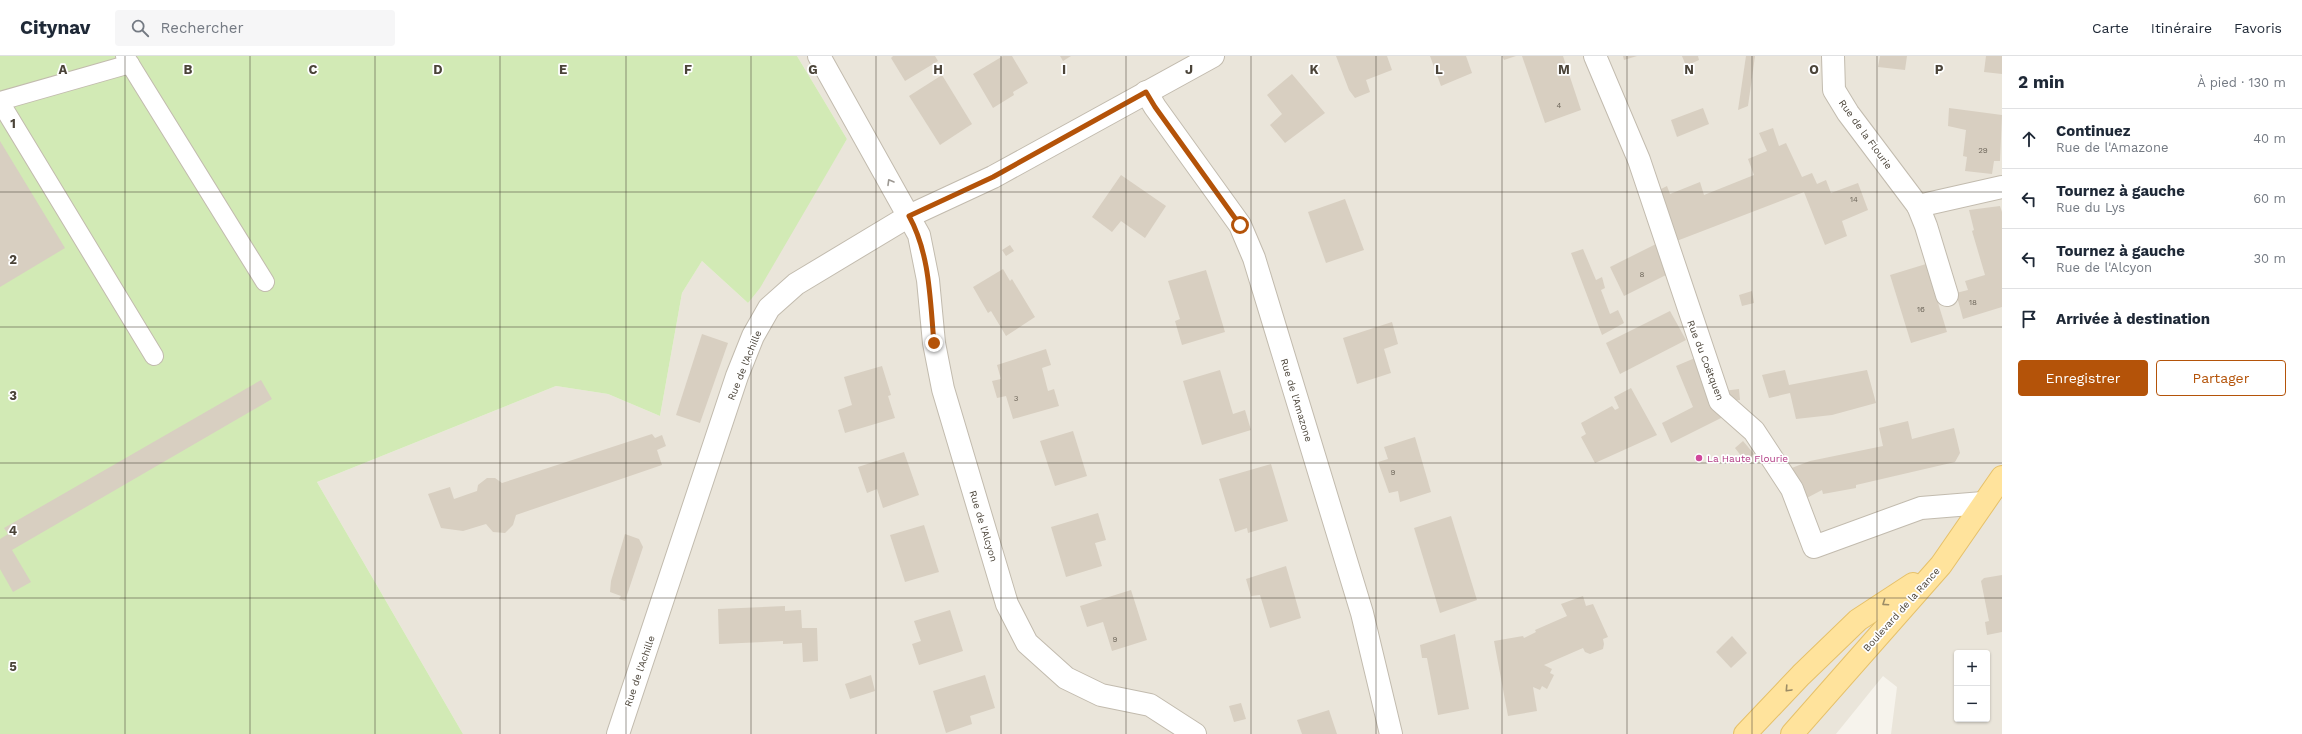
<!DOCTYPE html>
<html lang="fr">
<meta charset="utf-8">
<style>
body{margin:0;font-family:"Work Sans",sans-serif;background:#f6f6f7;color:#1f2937}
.controls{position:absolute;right:12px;bottom:12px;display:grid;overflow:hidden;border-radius:4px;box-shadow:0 1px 3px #0004}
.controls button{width:36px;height:36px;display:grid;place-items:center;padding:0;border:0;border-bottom:1px solid #e0e1e3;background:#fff;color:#1f2937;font:20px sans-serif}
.stop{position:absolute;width:12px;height:12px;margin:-9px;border:3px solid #b45309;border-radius:50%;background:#fff}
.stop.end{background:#b45309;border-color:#fff;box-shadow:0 1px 4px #0008}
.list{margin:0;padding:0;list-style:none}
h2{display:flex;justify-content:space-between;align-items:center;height:52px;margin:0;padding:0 16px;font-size:17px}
h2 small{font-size:13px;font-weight:400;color:#747a83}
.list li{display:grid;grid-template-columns:26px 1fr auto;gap:12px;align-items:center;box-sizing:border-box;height:60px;padding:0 16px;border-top:1px solid #e0e1e3}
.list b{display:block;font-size:15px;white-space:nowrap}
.list p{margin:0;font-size:13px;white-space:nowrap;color:#747a83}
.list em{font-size:13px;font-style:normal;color:#747a83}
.actions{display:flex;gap:8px;padding:12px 16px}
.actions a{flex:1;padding:9px 0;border:1px solid #b45309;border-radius:4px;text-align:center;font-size:14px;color:#b45309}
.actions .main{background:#b45309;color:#fff}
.icon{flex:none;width:22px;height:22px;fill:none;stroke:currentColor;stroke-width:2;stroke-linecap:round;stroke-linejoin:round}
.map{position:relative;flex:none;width:2002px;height:678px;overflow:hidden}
header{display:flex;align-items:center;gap:24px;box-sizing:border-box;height:56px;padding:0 20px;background:#fff;border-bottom:1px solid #e0e1e3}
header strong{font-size:19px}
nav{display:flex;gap:22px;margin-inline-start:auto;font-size:14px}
.search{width:280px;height:36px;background:#f6f6f7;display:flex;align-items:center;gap:10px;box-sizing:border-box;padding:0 14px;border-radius:4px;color:#747a83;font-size:15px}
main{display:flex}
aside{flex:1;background:#fff}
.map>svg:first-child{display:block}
.residential{fill:#eae5da;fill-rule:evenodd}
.green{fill:#d2eab5}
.building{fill:#d8cfc1}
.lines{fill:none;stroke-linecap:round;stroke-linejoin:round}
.lane-casing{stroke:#c2bbae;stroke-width:20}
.street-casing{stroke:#c2bbae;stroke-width:24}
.primary-casing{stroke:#e6c16a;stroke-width:24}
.lane{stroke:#fff;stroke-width:18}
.street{stroke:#fff;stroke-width:22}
.primary{stroke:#ffe39c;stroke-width:22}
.oneway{stroke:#9c9892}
.oneway2{stroke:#9c8c66}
.route{stroke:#b45309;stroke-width:5}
.grid{fill:none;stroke:#4b4439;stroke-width:1;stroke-opacity:0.55}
.hotel-dot{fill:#d1479c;stroke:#fff;stroke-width:1.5}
.labels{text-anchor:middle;stroke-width:3.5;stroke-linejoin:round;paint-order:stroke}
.number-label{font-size:8px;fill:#6e675b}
.street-label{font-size:10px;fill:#4b4439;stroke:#fff}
.hotel-label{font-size:10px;fill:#b23c85;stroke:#fff;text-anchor:start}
.grid-label{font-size:13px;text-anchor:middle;font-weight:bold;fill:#4b4439;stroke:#fff;stroke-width:3.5;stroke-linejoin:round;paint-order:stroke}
</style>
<header>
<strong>Citynav</strong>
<div class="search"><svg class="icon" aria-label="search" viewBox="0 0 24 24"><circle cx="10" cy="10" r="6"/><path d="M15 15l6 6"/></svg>Rechercher</div>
<nav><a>Carte</a><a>Itinéraire</a><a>Favoris</a></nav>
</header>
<main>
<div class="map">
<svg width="2002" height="678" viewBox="0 0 2002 678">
<rect width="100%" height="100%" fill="#f6f3ec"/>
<path class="residential" d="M797,0H2002V678H1891L1897,631L1883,620L1836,678H463L317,426L556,330L608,338L660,360L682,237L702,205L748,247L847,83ZM1957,597H1987V663H1957Z"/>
<polygon class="green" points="0,0 797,0 847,83 760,232 748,247 702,205 682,237 660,360 608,338 556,330 317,426 463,678 0,678"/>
<g class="building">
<polygon points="893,0 935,0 938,5 905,25 891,2"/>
<polygon points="1003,0 1012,0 1028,27 1013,36 1014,39 993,52 973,18"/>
<polygon points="1060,0 1071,0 1063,5"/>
<polygon points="1336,0 1387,0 1392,14 1366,24 1370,36 1355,42 1349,34"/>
<polygon points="1430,0 1466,0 1472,17 1441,30"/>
<polygon points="1502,0 1516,0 1504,4"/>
<polygon points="1522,0 1563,0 1581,54 1545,67"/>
<polygon points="1623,0 1637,0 1624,4"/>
<polygon points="1682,0 1698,0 1699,4 1686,10"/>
<polygon points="1746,0 1755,0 1748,50 1738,54"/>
<polygon points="1880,0 1907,0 1905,14 1878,11"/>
<polygon points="1986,0 2002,0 2002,18 1984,16"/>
<polygon points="1292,18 1325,57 1285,87 1270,69 1282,58 1267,39"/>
<polygon points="942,19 972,68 940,89 909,40"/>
<polygon points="1703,52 1709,68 1677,81 1671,64"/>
<polygon points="1949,52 2002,59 2000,105 1994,105 1992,118 1965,115 1967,101 1963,100 1966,74 1948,70"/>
<polygon points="1773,72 1779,90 1786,87 1802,121 1812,117 1817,128 1826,124 1831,137 1858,127 1868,154 1842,165 1847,180 1825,189 1804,136 1674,186 1657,135 1667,130 1670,138 1700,126 1704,139 1754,119 1748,103 1767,95 1759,77"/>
<polygon points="0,85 65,192 0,231"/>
<polygon points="1121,119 1166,150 1145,182 1121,165 1112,176 1092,161"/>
<polygon points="1345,143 1364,194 1326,207 1308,156"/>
<polygon points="2000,150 2002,156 2002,251 1963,263 1956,237 1968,234 1965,225 1985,219 1972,175 1974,174 1969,154"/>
<polygon points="1660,186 1670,217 1624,240 1610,211"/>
<polygon points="1010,189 1014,195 1006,200 1002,194"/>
<polygon points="1583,193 1596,224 1602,221 1605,232 1601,234 1610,258 1618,254 1624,267 1602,279 1571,197"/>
<polygon points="1926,208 1947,276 1911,287 1890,219"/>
<polygon points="1003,213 1010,225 1012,223 1035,261 1006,280 991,255 988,257 973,231"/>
<polygon points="1206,214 1225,276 1182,289 1175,265 1180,263 1168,225"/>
<polygon points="1752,235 1754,247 1742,250 1739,239"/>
<polygon points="1670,255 1686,284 1620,318 1606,287"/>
<polygon points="1392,266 1398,288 1384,293 1391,317 1357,328 1343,282"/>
<polygon points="702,278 728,287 700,367 676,359"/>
<polygon points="1046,293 1051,309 1042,312 1048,335 1054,333 1059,350 1013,363 1006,340 997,342 992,325 1001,323 997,309"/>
<polygon points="1695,302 1723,361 1671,387 1662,367 1693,351 1676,310"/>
<polygon points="882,310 891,339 888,340 895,362 845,377 838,354 852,349 844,321"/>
<polygon points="1220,314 1233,358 1245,354 1251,374 1202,389 1183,325"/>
<polygon points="1785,314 1789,329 1867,314 1876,347 1832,359 1796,363 1790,337 1769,342 1762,319"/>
<polygon points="261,324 272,343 12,494 31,526 13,536 0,513 0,483 8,478 4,472"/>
<polygon points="1631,332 1657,379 1595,407 1581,381 1586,378 1581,367 1612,350 1615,354 1619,352 1614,341"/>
<polygon points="1739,333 1740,344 1729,345 1723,335"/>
<polygon points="1908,365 1912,383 1954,372 1960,397 1955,406 1856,429 1856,432 1823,438 1822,434 1803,444 1789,413 1810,405 1883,390 1879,372"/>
<polygon points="1073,375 1087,420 1055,430 1040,385"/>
<polygon points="652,378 655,382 662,379 666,390 657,394 662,409 516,459 513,469 505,477 493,476 486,468 463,475 441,472 428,438 450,431 454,443 477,435 478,429 487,422 495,422 502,427"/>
<polygon points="1415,381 1431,436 1400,446 1398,435 1389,437 1378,406 1388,403 1384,391"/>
<polygon points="1743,385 1754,398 1745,405 1735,392"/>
<polygon points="904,396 919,439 883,452 877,433 867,437 858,411"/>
<polygon points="1271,408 1288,465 1248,477 1247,472 1235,476 1219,423"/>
<polygon points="1098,457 1106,484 1095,487 1102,510 1066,521 1051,471"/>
<polygon points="1451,460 1477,544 1440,557 1414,472"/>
<polygon points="924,469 939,516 905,526 890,479"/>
<polygon points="625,478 639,483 643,491 625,545 619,543 621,540 610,536 611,525"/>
<polygon points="1286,510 1301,562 1270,572 1260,539 1251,540 1246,523"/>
<polygon points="2002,519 2002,576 1987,579 1985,566 1989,565 1981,525 1984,522"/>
<polygon points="1131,534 1147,584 1112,595 1103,566 1087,571 1080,550"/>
<polygon points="1583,540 1586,550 1593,548 1608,581 1603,583 1604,588 1603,593 1590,598 1585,596 1583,592 1544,609 1552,613 1550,617 1554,619 1547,633 1542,630 1540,634 1533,631 1537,655 1508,660 1494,585 1523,580 1524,582 1536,576 1535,574 1567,560 1561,548"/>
<polygon points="785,550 785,555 801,554 802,572 817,572 818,605 803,606 802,587 783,588 783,585 719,588 718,553"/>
<polygon points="950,554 963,595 919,609 912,588 921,585 914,565"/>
<polygon points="1455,578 1469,653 1438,659 1427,602 1422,602 1420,589"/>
<polygon points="1732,580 1747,597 1731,612 1716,596"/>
<polygon points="871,619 875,635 850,643 845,628"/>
<polygon points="985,619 995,652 970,660 972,668 946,677 933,635"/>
<polygon points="1241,647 1246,663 1234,666 1229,650"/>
<polygon points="1329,654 1337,678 1302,678 1297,664"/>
</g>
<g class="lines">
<defs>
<g id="lane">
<polyline points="125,0 265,226"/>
<polyline points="0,45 130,8"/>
<polyline points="0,46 154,300"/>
</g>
<g id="street">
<polyline points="819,0 919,179 928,224 934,287 943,333 1007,548 1027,587 1066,622 1101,639 1150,649 1195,678"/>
<polyline points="1595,0 1639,104 1720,345 1754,375 1792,433 1814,491 1921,452 1983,447"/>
<polyline points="1833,0 1834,34 1848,57 1918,150 1926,170 1947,239"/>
<polyline points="1146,36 1155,51 1240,169 1254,202 1362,557 1391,678"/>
<polyline points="1918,150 2002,131"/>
<polyline points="618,678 737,320 753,280 769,252 796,228 909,160 993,121 1213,0"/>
</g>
<g id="primary">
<polyline points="1745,678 1801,619 1858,564 1913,528"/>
<polyline points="1792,678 1941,509 2002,421"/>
</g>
</defs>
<use href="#lane" class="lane-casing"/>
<use href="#street" class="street-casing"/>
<use href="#primary" class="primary-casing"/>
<use href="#lane" class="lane"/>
<use href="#street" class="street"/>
<use href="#primary" class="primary"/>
</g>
<defs><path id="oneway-chevron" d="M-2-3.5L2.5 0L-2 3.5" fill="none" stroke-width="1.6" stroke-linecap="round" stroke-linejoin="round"/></defs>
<use class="oneway" href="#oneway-chevron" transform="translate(890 126) rotate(-120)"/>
<g class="oneway2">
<use href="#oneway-chevron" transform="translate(1885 547) rotate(146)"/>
<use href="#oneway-chevron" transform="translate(1788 633) rotate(133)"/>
</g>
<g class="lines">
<path class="route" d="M934,287C930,244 930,198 909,160L993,121L1146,36L1155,51L1240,169"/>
</g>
<path class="grid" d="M125,0V678M250,0V678M375,0V678M500,0V678M626,0V678M751,0V678M876,0V678M1001,0V678M1126,0V678M1251,0V678M1376,0V678M1502,0V678M1627,0V678M1752,0V678M1877,0V678M0,136H2002M0,271H2002M0,407H2002M0,542H2002"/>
<circle class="hotel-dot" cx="1699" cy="402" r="4"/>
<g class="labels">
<g class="number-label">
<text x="1559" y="52">4</text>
<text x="1983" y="97">29</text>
<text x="1854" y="146">14</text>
<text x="1642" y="221">8</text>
<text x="1973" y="249">18</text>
<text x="1921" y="256">16</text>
<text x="1016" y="345">3</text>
<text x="1393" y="419">9</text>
<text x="1115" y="586">9</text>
</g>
<g class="street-label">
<text transform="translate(1866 78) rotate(54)" y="4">Rue de la Flourie</text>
<text transform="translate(1706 304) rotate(69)" y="4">Rue du Coëtquen</text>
<text transform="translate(744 309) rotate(-68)" y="4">Rue de l'Achille</text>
<text transform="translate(1297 344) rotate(73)" y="4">Rue de l'Amazone</text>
<text transform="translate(984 470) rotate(73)" y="4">Rue de l'Alcyon</text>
<text transform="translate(1901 553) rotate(-48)" y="4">Boulevard de la Rance</text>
<text transform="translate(639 615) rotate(-71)" y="4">Rue de l'Achille</text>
</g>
<g class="hotel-label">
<text x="1707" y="406">La Haute Flourie</text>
</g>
</g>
<g class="grid-label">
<text x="63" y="18">A</text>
<text x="188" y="18">B</text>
<text x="313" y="18">C</text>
<text x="438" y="18">D</text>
<text x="563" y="18">E</text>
<text x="688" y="18">F</text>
<text x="813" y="18">G</text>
<text x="938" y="18">H</text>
<text x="1064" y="18">I</text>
<text x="1189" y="18">J</text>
<text x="1314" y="18">K</text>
<text x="1439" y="18">L</text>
<text x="1564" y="18">M</text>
<text x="1689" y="18">N</text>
<text x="1814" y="18">O</text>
<text x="1939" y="18">P</text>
<text x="13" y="72">1</text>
<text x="13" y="208">2</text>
<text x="13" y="344">3</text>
<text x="13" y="479">4</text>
<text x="13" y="615">5</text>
</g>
</svg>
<div class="controls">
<button>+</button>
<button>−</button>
</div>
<div class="stop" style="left:1240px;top:169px"></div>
<div class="stop end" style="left:934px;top:287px"></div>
</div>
<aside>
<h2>2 min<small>À pied · 130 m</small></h2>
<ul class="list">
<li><svg class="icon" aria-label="ahead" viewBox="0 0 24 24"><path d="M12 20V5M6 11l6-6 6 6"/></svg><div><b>Continuez</b><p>Rue de l'Amazone</p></div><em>40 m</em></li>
<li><svg class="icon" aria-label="left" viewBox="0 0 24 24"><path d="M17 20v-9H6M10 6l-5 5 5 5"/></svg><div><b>Tournez à gauche</b><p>Rue du Lys</p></div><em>60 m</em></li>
<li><svg class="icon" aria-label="left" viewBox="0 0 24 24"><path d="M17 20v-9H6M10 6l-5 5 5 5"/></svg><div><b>Tournez à gauche</b><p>Rue de l'Alcyon</p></div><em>30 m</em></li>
<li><svg class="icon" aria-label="arrive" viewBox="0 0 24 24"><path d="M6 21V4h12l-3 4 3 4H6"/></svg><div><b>Arrivée à destination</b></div></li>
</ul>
<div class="actions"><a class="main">Enregistrer</a><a>Partager</a></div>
</aside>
</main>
